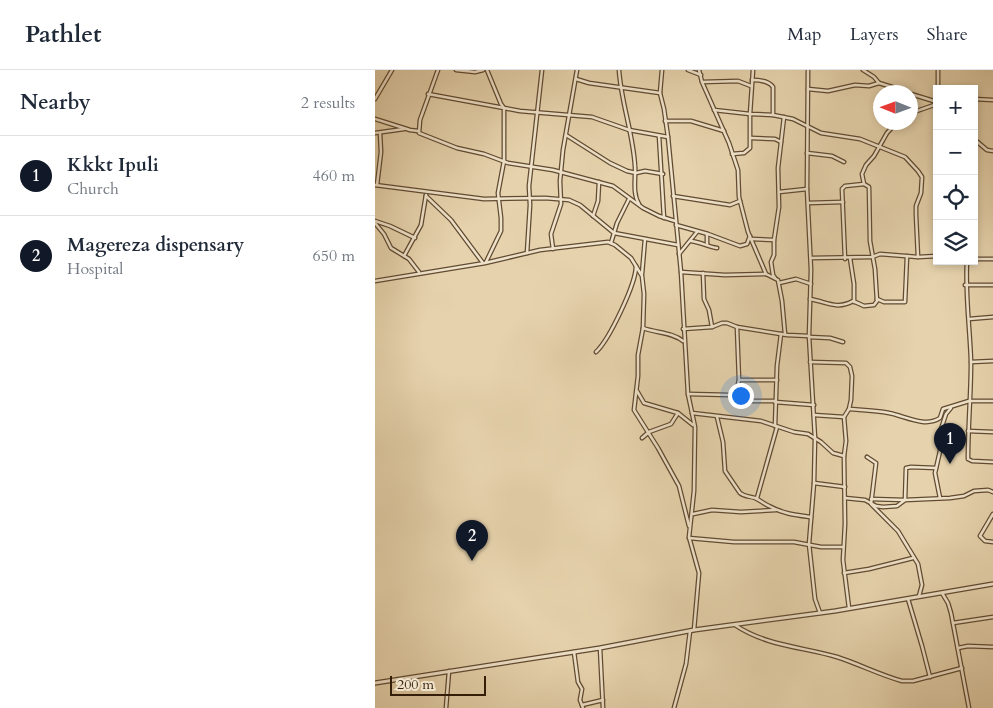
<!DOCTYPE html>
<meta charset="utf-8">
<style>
body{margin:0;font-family:Cardo,serif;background:#f2f2f3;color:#1f2937}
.controls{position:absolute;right:15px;top:15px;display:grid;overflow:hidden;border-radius:0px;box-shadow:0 2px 8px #0003}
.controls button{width:45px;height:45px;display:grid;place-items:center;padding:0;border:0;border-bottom:1px solid #e0e1e3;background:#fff;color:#1f2937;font:25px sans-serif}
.compass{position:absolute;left:498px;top:15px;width:45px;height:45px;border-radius:50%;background:#fff;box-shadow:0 2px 8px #0003;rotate:271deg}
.scale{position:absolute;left:15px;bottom:12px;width:96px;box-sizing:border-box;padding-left:5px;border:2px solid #351e09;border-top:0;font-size:14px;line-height:18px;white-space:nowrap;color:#351e09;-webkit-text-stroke:4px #efe2ca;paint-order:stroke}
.you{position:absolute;left:365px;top:325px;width:18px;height:18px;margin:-12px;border:4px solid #fff;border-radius:50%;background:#1a73e8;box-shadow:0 0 0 8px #1a73e833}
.badge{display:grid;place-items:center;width:32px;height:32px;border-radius:50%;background:#111827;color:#fff;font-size:16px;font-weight:700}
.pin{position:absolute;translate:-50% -41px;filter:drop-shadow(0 1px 2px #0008)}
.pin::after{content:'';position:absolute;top:26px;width:18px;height:15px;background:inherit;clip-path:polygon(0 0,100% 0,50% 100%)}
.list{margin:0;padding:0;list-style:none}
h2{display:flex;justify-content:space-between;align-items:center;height:65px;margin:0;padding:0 20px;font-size:21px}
h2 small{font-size:16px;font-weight:400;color:#747a83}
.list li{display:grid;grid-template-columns:32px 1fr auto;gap:15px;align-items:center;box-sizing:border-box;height:80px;padding:0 20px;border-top:1px solid #e0e1e3}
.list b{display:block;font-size:19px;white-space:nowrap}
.list p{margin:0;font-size:16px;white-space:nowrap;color:#747a83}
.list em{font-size:16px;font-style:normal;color:#747a83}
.icon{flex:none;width:28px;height:28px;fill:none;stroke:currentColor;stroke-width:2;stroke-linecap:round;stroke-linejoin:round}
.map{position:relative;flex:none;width:618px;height:638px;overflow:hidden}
header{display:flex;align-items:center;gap:30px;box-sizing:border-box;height:70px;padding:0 25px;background:#fff;border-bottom:1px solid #e0e1e3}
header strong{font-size:24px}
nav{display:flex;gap:28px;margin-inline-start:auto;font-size:18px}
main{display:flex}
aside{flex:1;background:#fff}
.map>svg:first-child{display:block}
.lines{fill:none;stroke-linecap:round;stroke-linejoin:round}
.minor-casing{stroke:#614b32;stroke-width:5}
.tertiary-casing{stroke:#614b32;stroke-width:5.5}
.minor{stroke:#efe2ca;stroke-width:2.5}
.tertiary{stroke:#efe2ca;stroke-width:3}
</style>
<header>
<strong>Pathlet</strong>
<nav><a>Map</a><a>Layers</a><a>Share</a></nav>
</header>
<main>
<aside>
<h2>Nearby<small>2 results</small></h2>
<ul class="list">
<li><span class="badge">1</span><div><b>Kkkt Ipuli</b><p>Church</p></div><em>460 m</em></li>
<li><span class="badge">2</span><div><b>Magereza dispensary</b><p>Hospital</p></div><em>650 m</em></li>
</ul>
</aside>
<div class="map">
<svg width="618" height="638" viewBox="0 0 618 638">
<rect width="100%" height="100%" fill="#e6d3ad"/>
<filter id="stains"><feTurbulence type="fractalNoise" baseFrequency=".004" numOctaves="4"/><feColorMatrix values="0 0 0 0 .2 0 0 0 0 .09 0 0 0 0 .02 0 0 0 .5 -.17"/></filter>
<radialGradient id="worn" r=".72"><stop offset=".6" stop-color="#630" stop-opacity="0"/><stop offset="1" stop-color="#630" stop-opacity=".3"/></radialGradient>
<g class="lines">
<defs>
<g id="minor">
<polyline points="63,0 45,50 44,63 82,78 109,84 133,93 178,100 238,116 268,138 284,146 300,151"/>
<polyline points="81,0 100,2 108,0"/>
<polyline points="112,0 126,34 129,38 145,41 217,47 254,60 293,67"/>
<path d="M244,0C246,32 258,63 260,96C261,107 257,123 264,134"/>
<polyline points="287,0 285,23 289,39 293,67 306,202 313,324 320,357 319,421 314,467 324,503 319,560"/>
<polyline points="313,0 326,5"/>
<polyline points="324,0 327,12 354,73 363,100 364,127 373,162 391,204 403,210 407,231 410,264"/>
<polyline points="433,0 432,119 436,200 434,266 440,368 439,413 434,474 440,529 445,543"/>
<polyline points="488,0 499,7 504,13"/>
<polyline points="563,0 563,19"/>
<polyline points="201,9 214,13 285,23"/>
<path d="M377,10C385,10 394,11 398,17V45"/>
<polyline points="327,12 363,11 376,16"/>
<polyline points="433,19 453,21 480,15 494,16 504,13 533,22"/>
<polyline points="53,24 129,38 129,91 123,123 126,148 126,161 111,192"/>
<polyline points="536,24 562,32"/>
<polyline points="0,29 17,0"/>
<polyline points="599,29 618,30"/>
<polyline points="339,40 375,44 398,45 418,49 446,63 485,69 530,87 543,101 547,107 546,123 541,136 541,145 543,187"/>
<polyline points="536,43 562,34"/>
<polyline points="0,49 35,60 43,61"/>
<polyline points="290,51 316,51 349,61"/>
<polyline points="0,63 29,59"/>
<polyline points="191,65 235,93 252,101 261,103 270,101 288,104"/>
<polyline points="284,66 289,148"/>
<polyline points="376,68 400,69 406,72"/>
<polyline points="599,69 612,80 618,81"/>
<polyline points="432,83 457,86 469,92"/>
<polyline points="357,84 369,83 375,78 375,44 378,0"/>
<polyline points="0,115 109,129 170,128 194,130 205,135 239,163 303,175"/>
<polyline points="2,115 6,82 5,63"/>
<polyline points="404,122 432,119"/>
<polyline points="51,126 76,150 108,193"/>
<polyline points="298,126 355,135 365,131"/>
<polyline points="433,133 468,132"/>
<polyline points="218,146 223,131 224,112"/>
<polyline points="0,151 15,156 40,168"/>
<polyline points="0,153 9,164 16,178 34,189 44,202"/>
<polyline points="301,155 333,164 365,176 372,174 375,166"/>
<polyline points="376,169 399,170"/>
<path d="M316,171C326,172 333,177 342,178"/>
<polyline points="236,173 242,153 254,129"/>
<polyline points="332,175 332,164"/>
<polyline points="178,179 176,164 186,134 185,111 188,80 202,0"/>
<polyline points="152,183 155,135 154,116 167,0"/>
<polyline points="304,184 322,162"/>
<polyline points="29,186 46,155 51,125"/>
<polyline points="436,188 497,187 505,184 543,187 562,186"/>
<polyline points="475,188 479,214 479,232"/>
<polyline points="470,189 467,119 470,116 489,114"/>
<polyline points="599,189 618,189"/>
<path d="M592,191C590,225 595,258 596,292C596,324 593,356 593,389L597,391L618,392"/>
<polyline points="306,202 350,205 391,204"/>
<polyline points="328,203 329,229 334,240 337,257"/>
<polyline points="267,204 270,169"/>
<polyline points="400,208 398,205 396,192 399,185 399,170 404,137 403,98 409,47"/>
<polyline points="0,211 110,193 165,180 233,172 240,175 256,188 267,206 269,224 268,258 263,285 263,306 259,340 283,378 304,416 314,456"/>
<polyline points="404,213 421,209 436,214"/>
<polyline points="590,215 618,215"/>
<path d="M435,229C452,232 462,240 478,231L489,236L499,235L502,231L500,199L495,171L494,117L489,114L487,104L491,95L499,86L512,63L522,52"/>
<polyline points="502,229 509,232 530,232 532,186"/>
<polyline points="594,249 618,247"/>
<path d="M268,258C281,263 297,262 308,271"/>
<polyline points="308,259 337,257 347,253 352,253 362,257 412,265 434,266"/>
<polyline points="434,267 455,268 468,272"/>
<path d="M221,282C234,270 261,214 261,196"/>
<polyline points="435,292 471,293 475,297 477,306 476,330 474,339 469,347 471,371 469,386 470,454 468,490 474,538"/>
<polyline points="596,292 618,291"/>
<polyline points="364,310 402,310"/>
<polyline points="262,321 269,333 303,343 318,355"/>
<polyline points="313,324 355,325 361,322 364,310 362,257"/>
<polyline points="357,326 377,331 400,331"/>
<polyline points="400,332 439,335"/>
<path d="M474,339C487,340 501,340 514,343C530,346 550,358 565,348L568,339L594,331H618"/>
<polyline points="317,343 386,351 419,362 433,364 446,372 458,383 469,386"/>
<polyline points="439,345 469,347"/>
<path d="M342,347L348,372L350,401L365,423C370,427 374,426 380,428C385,430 389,434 394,436C409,444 420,445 436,447"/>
<polyline points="400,356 402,296 406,264"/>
<polyline points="593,361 618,362"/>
<polyline points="267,368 274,362 296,354 303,343"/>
<polyline points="492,387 501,393 496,434 523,461 543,494 547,515 544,526"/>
<polyline points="439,413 470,417"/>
<polyline points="382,428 402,357"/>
<polyline points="470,428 490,430 501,436 508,437 522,436 530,430 575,428 589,426 599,421 613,420 618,422"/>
<polyline points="565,428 560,403 565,381 566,359 571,344 576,338"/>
<polyline points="496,429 530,430 531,398 536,397 561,398"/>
<polyline points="318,444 337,440 366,442 401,440"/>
<polyline points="618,444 605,466 610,471 618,472"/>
<polyline points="314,468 359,472 419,472 446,477 468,477"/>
<polyline points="469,503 494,499 538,488"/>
<polyline points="567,523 573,533 576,543 594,638"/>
<polyline points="533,529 547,576 555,607"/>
<polyline points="578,553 618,547"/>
<path d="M360,555C391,576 428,577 462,587C484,594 505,605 527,611H538L587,598"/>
<polyline points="225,578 228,638"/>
<polyline points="583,578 593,576 618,577"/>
<polyline points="199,582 203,612 207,619 205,630 208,638"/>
<polyline points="207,635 228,630"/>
<polyline points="71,638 74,601"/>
<polyline points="299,638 311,594 315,561"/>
</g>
<polyline id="tertiary" points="0,613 225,578 319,560 460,541 618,514"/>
</defs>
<use href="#minor" class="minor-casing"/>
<use href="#tertiary" class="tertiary-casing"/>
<use href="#minor" class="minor"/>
<use href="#tertiary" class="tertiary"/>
</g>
<rect width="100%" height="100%" filter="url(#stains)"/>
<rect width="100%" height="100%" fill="url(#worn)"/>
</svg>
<div class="controls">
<button>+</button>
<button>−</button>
<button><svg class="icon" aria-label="locate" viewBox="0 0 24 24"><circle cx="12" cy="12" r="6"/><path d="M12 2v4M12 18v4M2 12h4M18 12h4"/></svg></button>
<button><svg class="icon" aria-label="layers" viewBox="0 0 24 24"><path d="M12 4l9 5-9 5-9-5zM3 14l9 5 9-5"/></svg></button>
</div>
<svg class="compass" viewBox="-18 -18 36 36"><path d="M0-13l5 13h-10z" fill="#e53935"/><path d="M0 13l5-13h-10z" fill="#747a83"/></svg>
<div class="scale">200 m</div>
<div class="you"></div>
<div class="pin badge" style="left:575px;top:394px">1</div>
<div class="pin badge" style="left:97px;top:491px">2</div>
</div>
</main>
